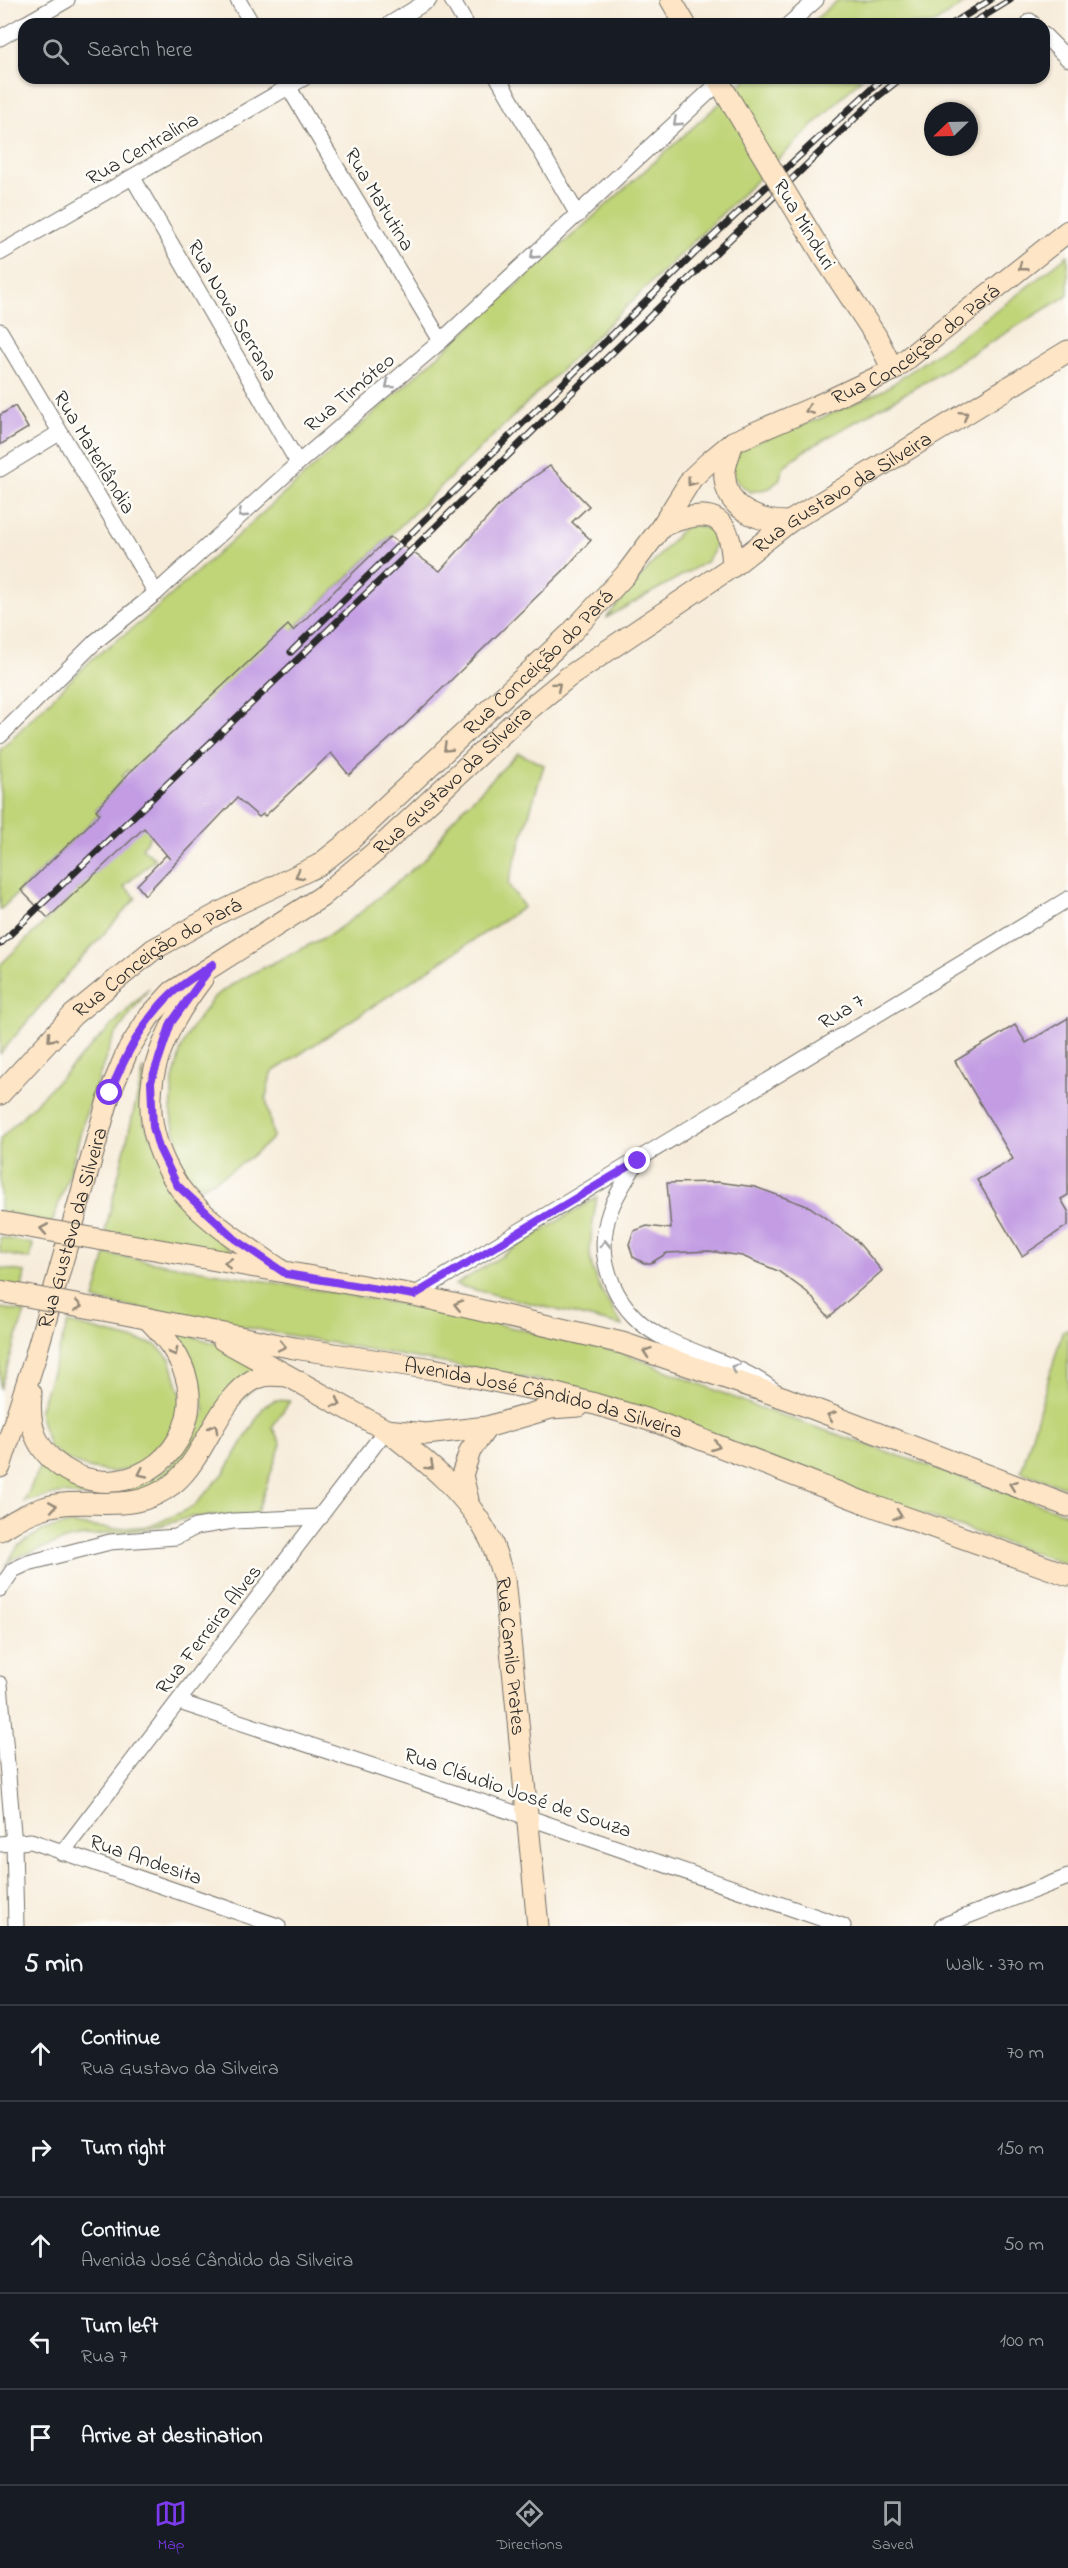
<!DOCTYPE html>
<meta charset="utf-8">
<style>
body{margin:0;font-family:"Indie Flower",sans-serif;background:#242831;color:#f1f3f6}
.compass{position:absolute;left:924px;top:102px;width:54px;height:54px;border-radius:50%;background:#171b24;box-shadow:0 2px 4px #0004;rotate:247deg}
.stop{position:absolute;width:18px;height:18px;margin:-14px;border:4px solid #7c3aed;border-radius:50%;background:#fff}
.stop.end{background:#7c3aed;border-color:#fff;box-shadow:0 2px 6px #0008}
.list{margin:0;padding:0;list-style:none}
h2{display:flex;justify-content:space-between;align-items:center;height:78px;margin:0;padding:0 24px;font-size:26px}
h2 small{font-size:20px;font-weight:400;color:#9ea1a6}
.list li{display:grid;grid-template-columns:39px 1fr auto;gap:18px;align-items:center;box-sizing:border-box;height:96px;padding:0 24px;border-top:2px solid #363941}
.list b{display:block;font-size:22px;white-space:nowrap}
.list p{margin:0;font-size:20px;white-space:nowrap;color:#9ea1a6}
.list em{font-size:20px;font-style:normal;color:#9ea1a6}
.icon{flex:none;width:33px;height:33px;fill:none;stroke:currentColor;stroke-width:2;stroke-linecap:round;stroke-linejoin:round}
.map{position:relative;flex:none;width:1068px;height:1926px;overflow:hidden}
.search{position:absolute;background:#171b24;box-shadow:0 2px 4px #0004;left:18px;right:18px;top:18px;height:66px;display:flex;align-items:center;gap:15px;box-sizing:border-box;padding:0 21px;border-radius:18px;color:#9ea1a6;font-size:22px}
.sheet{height:558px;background:#171b24}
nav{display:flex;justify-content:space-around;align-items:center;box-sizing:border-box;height:84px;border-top:2px solid #363941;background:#171b24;font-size:16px;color:#9ea1a6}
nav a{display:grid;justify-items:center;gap:3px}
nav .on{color:#7c3aed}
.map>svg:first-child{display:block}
.green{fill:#c0d478;stroke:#768052;stroke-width:1.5}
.building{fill:#c39ce3}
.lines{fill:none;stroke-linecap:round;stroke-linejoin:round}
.street-casing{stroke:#726f68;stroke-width:17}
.secondary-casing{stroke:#726f68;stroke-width:23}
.street{stroke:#fff;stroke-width:15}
.secondary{stroke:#fde5c5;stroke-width:21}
.rail-casing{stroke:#2b2b2b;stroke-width:7}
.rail{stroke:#fdfcf7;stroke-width:4.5;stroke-dasharray:14;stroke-linecap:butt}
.secondary-bridge-casing{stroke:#726f68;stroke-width:23;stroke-linecap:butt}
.secondary-bridge{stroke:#fde5c5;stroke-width:21}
.oneway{stroke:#a0a0a0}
.oneway2{stroke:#948878}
.route{stroke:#7c3aed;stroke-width:8}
.labels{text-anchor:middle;stroke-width:5;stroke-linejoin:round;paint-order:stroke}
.street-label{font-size:21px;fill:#2b2b2b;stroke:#fdfcf7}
</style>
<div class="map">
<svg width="1068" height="1926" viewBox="0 0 1068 1926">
<rect width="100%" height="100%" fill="#fdfcf7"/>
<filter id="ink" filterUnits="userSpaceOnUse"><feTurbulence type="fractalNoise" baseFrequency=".0167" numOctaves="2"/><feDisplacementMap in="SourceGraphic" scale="12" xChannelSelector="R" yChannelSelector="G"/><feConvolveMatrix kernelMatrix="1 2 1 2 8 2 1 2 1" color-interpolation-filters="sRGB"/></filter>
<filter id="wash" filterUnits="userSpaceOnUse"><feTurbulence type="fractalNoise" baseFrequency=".008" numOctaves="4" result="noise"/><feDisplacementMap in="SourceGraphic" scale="24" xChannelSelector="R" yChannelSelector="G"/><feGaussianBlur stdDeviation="1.35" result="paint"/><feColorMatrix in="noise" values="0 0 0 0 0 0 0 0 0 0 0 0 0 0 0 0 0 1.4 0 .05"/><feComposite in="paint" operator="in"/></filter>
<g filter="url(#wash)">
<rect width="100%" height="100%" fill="#f7ecda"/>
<g class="green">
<polygon points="838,0 969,0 933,24 810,24"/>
<polygon points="748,78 862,78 293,630 131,773 128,770 122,776 124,779 96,810 100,814 0,910 0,750 93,658 141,622"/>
<path d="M1068,255V295L932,378L804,451L784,466L779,480L770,488L751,492C735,483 731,476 731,458L751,444L824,417L884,390L999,309Z"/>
<path d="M693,525L711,529C717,542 716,551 706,562L606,618L682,529Z"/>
<path d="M518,753L544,765L508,884L524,907L271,1073L266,1098L273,1137C254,1158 227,1174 202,1187L185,1174L171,1115L173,1080L181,1049L192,1027L215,996L241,979L331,934L360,913L427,857L453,819Z"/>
<polygon points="150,820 157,827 142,848 155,859 124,886 136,898 64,978 0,1054 0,965"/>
<polygon points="149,988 113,1038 86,1113 70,1171 52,1223 0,1212 0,1139"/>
<polygon points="144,1068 144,1123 203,1227 243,1260 105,1232"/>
<path d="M597,1197C594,1214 591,1232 590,1249C589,1276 609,1304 623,1326L455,1285Z"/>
<polygon points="0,1237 33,1244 30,1259 0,1253"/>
<polygon points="106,1254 436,1310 623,1353 757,1407 1068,1514 1068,1565 543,1381 94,1300"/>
<polygon points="0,1268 25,1272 22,1289 0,1286"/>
<polygon points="0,1308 25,1312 0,1389"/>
<polygon points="68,1323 156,1345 170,1359 183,1403 176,1428 153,1457 125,1470 112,1472 88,1468 66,1459 49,1447 39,1412"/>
<polygon points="1068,1328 1068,1488 1021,1472 1062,1333"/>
<polygon points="176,1331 224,1346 270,1370 172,1475 132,1498 79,1496 63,1493 24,1502 44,1458 101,1490 124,1490 154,1477 172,1464 193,1435 205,1411 193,1362"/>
<polygon points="275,1400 290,1401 272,1427 281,1444 256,1515 190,1517 153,1528 71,1538 12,1559 5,1566 18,1546 43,1530 70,1524 113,1529 151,1526 193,1507 225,1472 264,1406"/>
</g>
<g id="blocks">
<g class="building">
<polygon points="15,406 28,428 0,445 0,415"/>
<polygon points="550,466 589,506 572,522 591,540 564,570 404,726 349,775 331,753 265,816 263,814 259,817 237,798 145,895 137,885 166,855 170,859 144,828 48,918 21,890 100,814 96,810 130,772 288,625 293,631 390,537 440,571 500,504 523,484"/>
<polygon points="1068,1018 1068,1195 1061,1199 1068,1211 1068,1225 1022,1256 977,1180 1013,1159 955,1061 1015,1025 1026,1043"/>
<polygon points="718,1182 755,1187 810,1207 856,1240 882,1271 829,1317 807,1292 778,1271 742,1256 709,1251 667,1253 651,1263 644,1263 633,1257 629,1244 634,1231 647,1226 671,1229 667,1183"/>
</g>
</g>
</g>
<g filter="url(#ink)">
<use href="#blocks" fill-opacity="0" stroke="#726f68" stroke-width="1.5"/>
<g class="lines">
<defs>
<g id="street">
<polyline points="238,0 252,24"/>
<polyline points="452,0 466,24"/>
<polyline points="1030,21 1033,24"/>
<polyline points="25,24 67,0"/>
<polyline points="390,24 429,0"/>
<polyline points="789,24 816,0"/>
<polyline points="1044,35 1068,59"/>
<polyline points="0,38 24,24"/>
<polyline points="283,78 441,341"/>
<polyline points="498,78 578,215"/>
<polyline points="133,178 298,463"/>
<polyline points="0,253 304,78"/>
<polyline points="0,331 156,593"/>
<polyline points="0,469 59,433"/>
<polyline points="0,736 96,641 156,593 298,463 441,341 724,78"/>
<path d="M636,1163C627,1179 616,1194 610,1211C592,1262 618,1315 664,1338C701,1357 742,1365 775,1391"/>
<polyline points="414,1295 1068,899"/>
<polyline points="0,1589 13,1570 28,1563 110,1542 176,1537 196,1527 233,1521 321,1517"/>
<polyline points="0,1684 14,1844 16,1926"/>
<polyline points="179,1702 527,1817 843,1926"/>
<polyline points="0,1844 31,1841 278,1926"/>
<polyline points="62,1853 386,1430"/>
<polyline points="942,1926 1068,1877"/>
</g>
<g id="secondary">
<polyline points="671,0 685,24"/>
<polyline points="717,78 728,97"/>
<polyline points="824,257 876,336 893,370"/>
<path d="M733,442C730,453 723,467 725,479C728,511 761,522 789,522"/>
<path d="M662,526C684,517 720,504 729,538C732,547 732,557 733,566"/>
<path d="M202,979C154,1042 128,1110 177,1184C197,1215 247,1247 278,1268"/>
<path id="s1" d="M0,1094L73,1015L154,949L223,911L319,865L348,842L569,635L626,574L662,526L692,478L709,462L733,442L817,406L893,370L1068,231"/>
<polyline points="143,1247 414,1295 622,1343 785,1398 1068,1506"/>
<path id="s2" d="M135,1316L294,1348L433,1369L548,1392L595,1404L659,1423L868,1504L1068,1575"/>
<polyline points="223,1340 386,1430 426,1434 487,1427 551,1408 579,1406"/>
<path d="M31,1393C28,1425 35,1449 63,1468C119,1505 193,1461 189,1393C187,1365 167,1338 148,1319"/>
<path id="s3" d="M386,1430C426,1461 467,1493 490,1539C496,1551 499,1566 504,1578L538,1926"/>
<path id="s4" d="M0,1467L34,1361L110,1093L127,1052L149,1017L172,992L321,897L374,853L523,714L567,678L733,566L789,522L1068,351"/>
<polyline points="468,1500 462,1475 470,1451 487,1427"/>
<path d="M0,1530C13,1522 26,1513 41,1509C87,1493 129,1519 174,1483C209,1454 221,1386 264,1376C271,1374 279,1376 287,1376"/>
</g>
</defs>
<use href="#street" class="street-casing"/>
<use href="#secondary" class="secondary-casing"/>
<use href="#street" class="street"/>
<use href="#secondary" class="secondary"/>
<defs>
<g id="rail">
<polyline points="952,24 990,0"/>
<polyline points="971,24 1010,0"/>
<polyline points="291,652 695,253 883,78"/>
<polyline points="0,944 415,547 614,351 876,98 901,78"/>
</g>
</defs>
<use href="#rail" class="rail-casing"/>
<use href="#rail" class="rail"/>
<defs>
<g id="secondary-bridge">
<polyline points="728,97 824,257"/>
<polyline points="0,1222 143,1247"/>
<polyline points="0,1291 135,1316"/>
</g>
</defs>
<use href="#secondary-bridge" class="secondary-bridge-casing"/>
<use href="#secondary-bridge" class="secondary-bridge"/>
</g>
<defs><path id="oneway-chevron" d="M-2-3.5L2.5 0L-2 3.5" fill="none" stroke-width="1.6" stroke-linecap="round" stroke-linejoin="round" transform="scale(1.5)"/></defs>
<g class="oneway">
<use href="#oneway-chevron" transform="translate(677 122) rotate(137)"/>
<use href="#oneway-chevron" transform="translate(534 255) rotate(137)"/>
<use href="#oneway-chevron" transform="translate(389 385) rotate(140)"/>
<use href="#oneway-chevron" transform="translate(242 514) rotate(137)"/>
<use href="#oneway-chevron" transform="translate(605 1244) rotate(-90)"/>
<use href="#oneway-chevron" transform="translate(735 1368) rotate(-157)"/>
</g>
<g class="oneway2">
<use href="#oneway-chevron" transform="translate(1022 267) rotate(142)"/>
<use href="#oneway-chevron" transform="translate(809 410) rotate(157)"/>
<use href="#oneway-chevron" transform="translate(964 415) rotate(-32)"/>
<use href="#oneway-chevron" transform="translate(691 482) rotate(127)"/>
<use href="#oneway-chevron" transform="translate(557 686) rotate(-40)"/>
<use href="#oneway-chevron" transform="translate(447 748) rotate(136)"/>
<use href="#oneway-chevron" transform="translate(299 875) rotate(153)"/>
<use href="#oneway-chevron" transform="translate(51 1038) rotate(132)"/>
<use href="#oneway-chevron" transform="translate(44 1229) rotate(-170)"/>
<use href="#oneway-chevron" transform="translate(228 1263) rotate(-170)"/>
<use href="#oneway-chevron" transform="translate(458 1305) rotate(-167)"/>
<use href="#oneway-chevron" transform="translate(78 1306) rotate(10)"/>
<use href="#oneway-chevron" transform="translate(282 1346) rotate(12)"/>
<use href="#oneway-chevron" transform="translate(174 1352) rotate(62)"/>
<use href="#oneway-chevron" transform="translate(647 1352) rotate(-161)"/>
<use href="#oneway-chevron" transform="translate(337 1403) rotate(29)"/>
<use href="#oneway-chevron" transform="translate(831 1416) rotate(-159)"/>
<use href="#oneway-chevron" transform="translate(214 1428) rotate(-61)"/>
<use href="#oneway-chevron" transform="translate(716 1446) rotate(21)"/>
<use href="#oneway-chevron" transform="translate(430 1466) rotate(42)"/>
<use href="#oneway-chevron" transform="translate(142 1473) rotate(155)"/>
<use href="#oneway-chevron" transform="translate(1013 1485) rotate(-159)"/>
<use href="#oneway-chevron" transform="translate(53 1506) rotate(-10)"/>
<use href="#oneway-chevron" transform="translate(898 1515) rotate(20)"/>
</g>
</g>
<g class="lines" filter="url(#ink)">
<path class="route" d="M110,1093C125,1056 142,1022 171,994C183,983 199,974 213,964L171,1023L151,1082L153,1127L159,1148L177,1185L235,1239L286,1274L414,1295L638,1161"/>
</g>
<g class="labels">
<g class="street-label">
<text transform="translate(142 148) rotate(-30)" y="7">Rua Centralina</text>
<text transform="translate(380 199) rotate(59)" y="7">Rua Matutina</text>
<text transform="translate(805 224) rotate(59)" y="7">Rua Minduri</text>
<text transform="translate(233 310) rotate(60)" y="7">Rua Nova Serrana</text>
<text dy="7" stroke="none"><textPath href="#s1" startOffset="1200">Rua Conceição do Pará</textPath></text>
<text transform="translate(349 392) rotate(-40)" y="7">Rua Timóteo</text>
<text transform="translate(95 452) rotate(59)" y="7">Rua Materlândia</text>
<text dy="7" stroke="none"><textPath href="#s4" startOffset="1348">Rua Gustavo da Silveira</textPath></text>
<text dy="7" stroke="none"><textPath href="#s1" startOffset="696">Rua Conceição do Pará</textPath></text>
<text dy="7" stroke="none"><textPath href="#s4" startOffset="862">Rua Gustavo da Silveira</textPath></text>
<text dy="7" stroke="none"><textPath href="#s1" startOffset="210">Rua Conceição do Pará</textPath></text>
<text transform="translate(841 1011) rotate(-32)" y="7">Rua 7</text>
<text dy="7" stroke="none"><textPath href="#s4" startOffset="250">Rua Gustavo da Silveira</textPath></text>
<text dy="7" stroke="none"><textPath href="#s2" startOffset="417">Avenida José Cândido da Silveira</textPath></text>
<text transform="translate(208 1629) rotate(-52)" y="7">Rua Ferreira Alves</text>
<text dy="7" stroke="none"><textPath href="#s3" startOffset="272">Rua Camilo Prates</textPath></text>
<text transform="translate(518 1792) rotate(19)" y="7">Rua Cláudio José de Souza</text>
<text transform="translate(146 1859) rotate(19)" y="7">Rua Andesita</text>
</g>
</g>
</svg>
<svg class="compass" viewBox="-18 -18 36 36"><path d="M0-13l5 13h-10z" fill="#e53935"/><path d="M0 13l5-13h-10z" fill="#9ea1a6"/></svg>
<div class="stop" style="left:110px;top:1093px"></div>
<div class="stop end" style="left:638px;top:1161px"></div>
<div class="search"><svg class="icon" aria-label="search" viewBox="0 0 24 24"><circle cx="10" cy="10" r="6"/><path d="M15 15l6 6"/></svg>Search here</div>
</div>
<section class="sheet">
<h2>5 min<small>Walk · 370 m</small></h2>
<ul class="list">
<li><svg class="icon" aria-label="ahead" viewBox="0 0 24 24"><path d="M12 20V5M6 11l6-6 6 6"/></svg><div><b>Continue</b><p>Rua Gustavo da Silveira</p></div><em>70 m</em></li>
<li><svg class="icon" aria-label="right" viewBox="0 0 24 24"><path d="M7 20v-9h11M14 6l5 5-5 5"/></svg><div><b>Turn right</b></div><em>150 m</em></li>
<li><svg class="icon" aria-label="ahead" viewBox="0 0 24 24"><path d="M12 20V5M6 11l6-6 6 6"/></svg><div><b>Continue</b><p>Avenida José Cândido da Silveira</p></div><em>50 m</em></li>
<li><svg class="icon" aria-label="left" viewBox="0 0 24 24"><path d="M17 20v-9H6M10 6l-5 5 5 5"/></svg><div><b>Turn left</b><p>Rua 7</p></div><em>100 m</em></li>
<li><svg class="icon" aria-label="arrive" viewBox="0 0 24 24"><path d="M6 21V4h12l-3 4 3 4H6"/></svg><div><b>Arrive at destination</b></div></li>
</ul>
</section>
<nav>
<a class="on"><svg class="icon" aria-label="map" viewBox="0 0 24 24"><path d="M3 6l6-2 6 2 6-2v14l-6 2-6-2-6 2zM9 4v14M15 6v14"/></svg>Map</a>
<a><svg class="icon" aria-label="directions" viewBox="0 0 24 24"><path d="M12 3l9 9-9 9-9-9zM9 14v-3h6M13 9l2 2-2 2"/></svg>Directions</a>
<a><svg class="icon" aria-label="saved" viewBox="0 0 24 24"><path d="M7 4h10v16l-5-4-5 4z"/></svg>Saved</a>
</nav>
